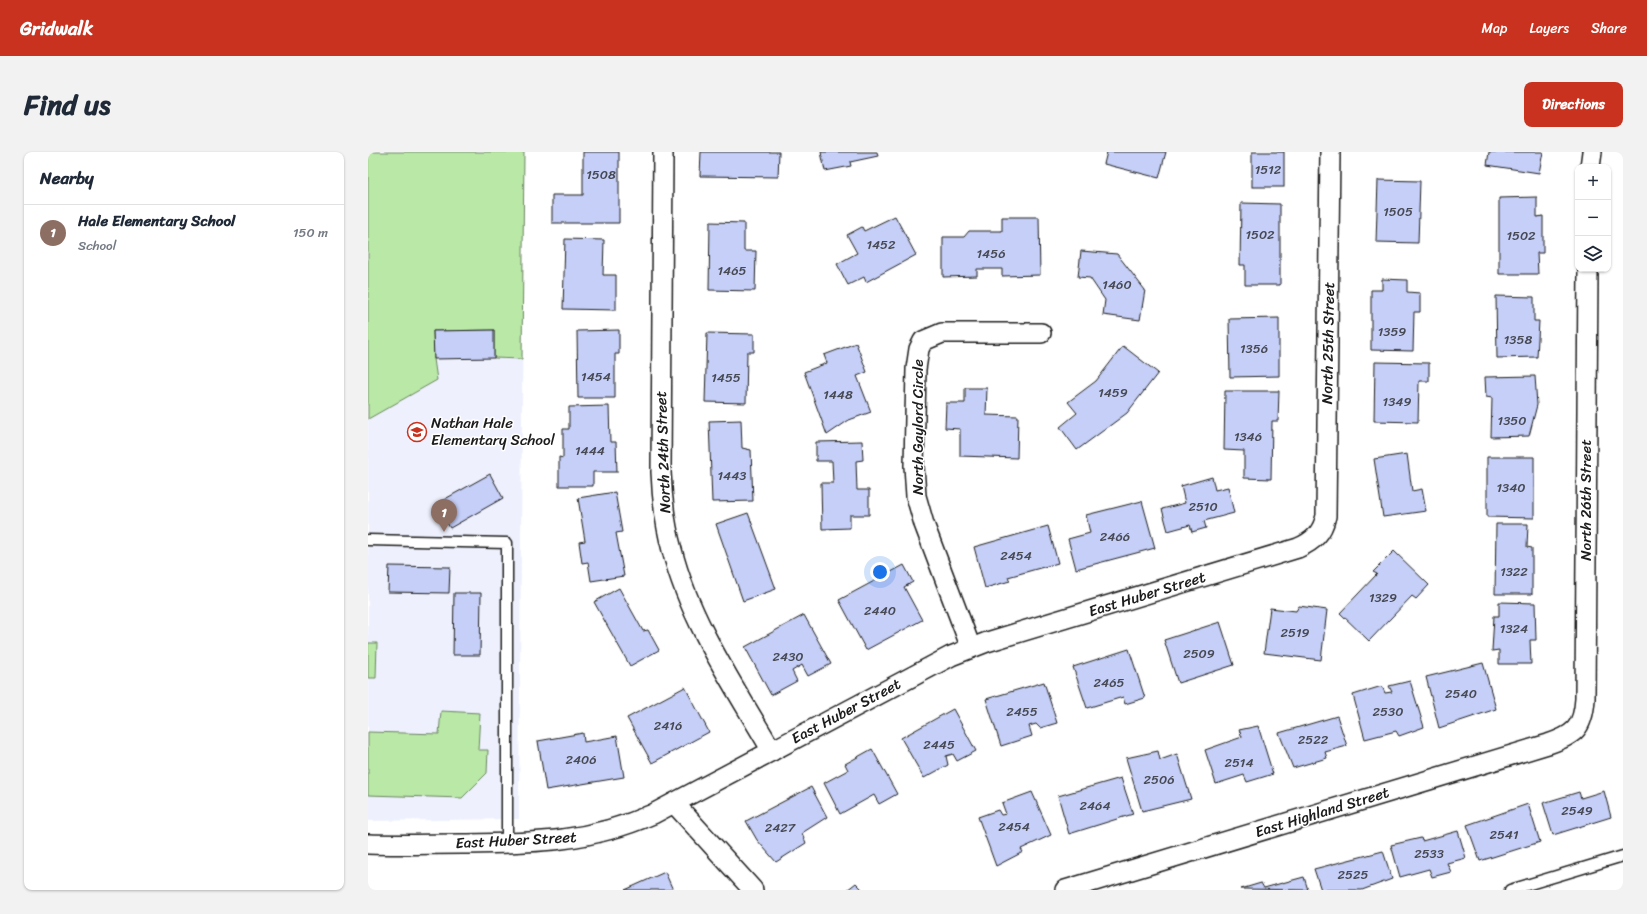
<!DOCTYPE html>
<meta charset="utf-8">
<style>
body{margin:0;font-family:Sriracha,sans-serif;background:#f2f2f3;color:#1f2937}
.controls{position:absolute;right:12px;top:12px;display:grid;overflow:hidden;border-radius:8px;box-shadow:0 1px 3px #0004}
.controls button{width:36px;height:36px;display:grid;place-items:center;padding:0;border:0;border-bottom:1px solid #e0e1e3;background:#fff;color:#1f2937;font:20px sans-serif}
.you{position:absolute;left:512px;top:420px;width:14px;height:14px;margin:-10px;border:3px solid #fff;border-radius:50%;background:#1a73e8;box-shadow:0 0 0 6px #1a73e833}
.badge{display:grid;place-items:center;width:26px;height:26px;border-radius:50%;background:#c8321e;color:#fff;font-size:13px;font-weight:700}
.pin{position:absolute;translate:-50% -33px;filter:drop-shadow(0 1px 2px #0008)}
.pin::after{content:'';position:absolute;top:21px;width:14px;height:12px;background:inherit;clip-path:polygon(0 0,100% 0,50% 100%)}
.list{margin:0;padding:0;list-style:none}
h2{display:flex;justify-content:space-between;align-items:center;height:52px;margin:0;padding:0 16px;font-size:17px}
h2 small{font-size:13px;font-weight:400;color:#747a83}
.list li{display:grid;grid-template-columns:26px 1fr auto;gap:12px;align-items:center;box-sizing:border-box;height:56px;padding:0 16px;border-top:1px solid #e0e1e3}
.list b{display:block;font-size:15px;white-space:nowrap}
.list p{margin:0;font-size:13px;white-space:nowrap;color:#747a83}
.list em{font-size:13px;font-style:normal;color:#747a83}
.icon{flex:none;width:22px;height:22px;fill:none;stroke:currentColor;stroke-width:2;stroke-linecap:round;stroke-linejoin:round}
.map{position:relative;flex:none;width:1255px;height:738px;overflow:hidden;border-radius:8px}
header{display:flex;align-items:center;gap:24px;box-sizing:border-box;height:56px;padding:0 20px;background:#c8321e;color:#fff}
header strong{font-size:19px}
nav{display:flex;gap:22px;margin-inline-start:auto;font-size:14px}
.intro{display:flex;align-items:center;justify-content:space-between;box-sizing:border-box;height:96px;padding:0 24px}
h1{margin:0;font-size:28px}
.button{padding:10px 18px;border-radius:8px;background:#c8321e;color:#fff;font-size:14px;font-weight:700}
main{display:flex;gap:24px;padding:0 24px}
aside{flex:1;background:#fff;border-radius:8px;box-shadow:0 1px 3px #0004}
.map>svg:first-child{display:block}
.built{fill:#eef1fd}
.green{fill:#bae9a7;stroke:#6b8262}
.building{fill:#c5cff7;stroke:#1c1c1c}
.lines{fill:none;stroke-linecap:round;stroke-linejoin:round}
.lane-casing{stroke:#1c1c1c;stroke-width:13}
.street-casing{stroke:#1c1c1c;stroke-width:22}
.lane{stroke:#fff;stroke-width:10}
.street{stroke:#fff;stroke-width:19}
.labels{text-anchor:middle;stroke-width:3;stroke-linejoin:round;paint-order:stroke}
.number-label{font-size:13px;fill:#464953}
.street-label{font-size:15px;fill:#1c1c1c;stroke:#fff}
.poi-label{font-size:15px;fill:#1c1c1c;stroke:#fff;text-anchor:start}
</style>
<header>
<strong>Gridwalk</strong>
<nav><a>Map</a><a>Layers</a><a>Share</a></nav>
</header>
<div class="intro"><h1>Find us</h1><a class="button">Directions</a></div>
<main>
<aside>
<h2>Nearby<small></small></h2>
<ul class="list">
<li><span class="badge" style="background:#8d6e63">1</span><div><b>Hale Elementary School</b><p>School</p></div><em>150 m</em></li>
</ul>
</aside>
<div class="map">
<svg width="1255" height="738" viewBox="0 0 1255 738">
<rect width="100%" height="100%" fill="#fff"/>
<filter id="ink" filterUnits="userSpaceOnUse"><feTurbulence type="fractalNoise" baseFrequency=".025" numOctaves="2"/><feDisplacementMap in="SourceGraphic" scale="8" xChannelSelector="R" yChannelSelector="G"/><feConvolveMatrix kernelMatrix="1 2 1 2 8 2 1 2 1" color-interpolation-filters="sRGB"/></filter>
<g filter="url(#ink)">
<polygon class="built" points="0,0 156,0 151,667 0,669"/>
<g class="green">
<polygon points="0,0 156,0 154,207 126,206 126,178 65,179 66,207 69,228 0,267"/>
<polygon points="0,491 9,491 8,526 0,526"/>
<polygon points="73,559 112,561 110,598 120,598 119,621 94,646 0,643 0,580 71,582"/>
</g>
<g class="building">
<polygon points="215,0 251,0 251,71 184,71 184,43 215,43"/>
<polygon points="333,0 411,0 410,25 332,24"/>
<polygon points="453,0 509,0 510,4 482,10 483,14 457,19"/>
<polygon points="739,0 798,0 791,26 736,12"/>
<rect x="884" y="0" width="32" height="35"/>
<polygon points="1121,0 1175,0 1171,21 1119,13"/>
<polygon points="1010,28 1052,29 1050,91 1008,90"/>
<polygon points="1169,45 1169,65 1175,64 1175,101 1169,101 1170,122 1131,122 1131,46"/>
<polygon points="873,51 912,52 912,133 877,133 877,113 872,113"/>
<polygon points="527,64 548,103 498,130 496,125 480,133 469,112 489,101 479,83 494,75 496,79"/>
<polygon points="634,65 671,65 672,123 634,124 634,117 609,117 609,124 575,125 575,85 596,85 601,79 634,79"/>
<polygon points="342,70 376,71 376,99 388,99 387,139 341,138"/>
<polygon points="197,87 236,88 235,123 248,123 248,158 195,157"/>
<polygon points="713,99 749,102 777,138 772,168 735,163 737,148 722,126 710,125"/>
<polygon points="1014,127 1039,128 1039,140 1052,141 1052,160 1046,160 1045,199 1003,198 1003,138 1014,138"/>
<polygon points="1128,144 1166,145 1166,169 1171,169 1169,205 1129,206"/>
<polygon points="911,166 911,224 862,225 861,167"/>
<polygon points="126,178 126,206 66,207 65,179"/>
<polygon points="251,178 251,202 247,202 247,246 210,246 209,179"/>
<polygon points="339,181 386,182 386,200 379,200 378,251 337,250"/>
<polygon points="488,191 499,220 489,224 503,260 481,268 459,283 436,220 459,211 456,203"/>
<polygon points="755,194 790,221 759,261 709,298 692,275 709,261 700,250 728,229"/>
<polygon points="1007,210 1061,211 1061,229 1051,229 1050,270 1006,269"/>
<polygon points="1167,224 1169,253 1161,284 1123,285 1124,246 1118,245 1117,225"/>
<polygon points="597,236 619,236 618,263 650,264 649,306 592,304 592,277 577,276 578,251 597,251"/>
<polygon points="857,239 911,239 910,269 904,269 903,327 876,326 876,299 856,298"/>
<polygon points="241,254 242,290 248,290 249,320 225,320 225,334 191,334 191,305 195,306 195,277 201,277 201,255"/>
<polygon points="373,268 374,296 383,298 385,349 344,350 341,269"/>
<polygon points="494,289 495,308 488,309 489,338 501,338 501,363 482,363 482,376 454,377 453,331 465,331 464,309 448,309 448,290"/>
<polygon points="1039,302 1044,339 1054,337 1058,359 1015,365 1006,307"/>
<polygon points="1119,305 1166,305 1166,366 1119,365"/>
<polygon points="122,322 135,346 82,376 68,352"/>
<polygon points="844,325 847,338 860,335 866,361 836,369 838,376 824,380 822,373 800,379 794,357 817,351 813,334"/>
<polygon points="247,340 254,380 248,381 256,424 223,429 220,410 214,411 211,390 217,389 210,346"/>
<polygon points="774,349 787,396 708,417 700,387 722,381 718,363"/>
<polygon points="380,361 408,437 375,449 348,372"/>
<polygon points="1128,372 1160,372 1159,395 1164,396 1164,442 1127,442"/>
<polygon points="680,374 690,411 640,425 642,429 617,436 606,395"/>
<polygon points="1026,399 1061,433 1048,447 1044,444 1001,489 972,461 1009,422 1005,420"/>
<polygon points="536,413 545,430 536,435 554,468 498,498 471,448"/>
<polygon points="21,414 82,415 81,441 20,440"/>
<polygon points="251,436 275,479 280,478 291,498 262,514 226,450"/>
<polygon points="86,441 113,441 112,503 85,503"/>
<polygon points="1131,450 1167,451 1168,488 1162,488 1163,512 1131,512 1131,498 1124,499 1126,464 1131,464"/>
<polygon points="931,454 959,458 953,508 896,501 902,456 928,459"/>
<polygon points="436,463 463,512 440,524 434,513 424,519 429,529 403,543 377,495"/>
<polygon points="852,470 866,513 810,531 796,488"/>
<polygon points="761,497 777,546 757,552 755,545 719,556 705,515"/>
<polygon points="1115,511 1128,557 1071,576 1058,525"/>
<polygon points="1042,529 1056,575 1031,584 1028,579 997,587 985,543 1014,534 1017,541 1024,540 1021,534"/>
<polygon points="676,530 689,571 672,576 668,572 661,574 664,584 633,594 618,547"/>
<polygon points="317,535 341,580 284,611 259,566"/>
<polygon points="585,557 608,599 589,609 585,602 578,604 580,613 556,626 533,586"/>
<polygon points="969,564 979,594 957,600 959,606 925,616 911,581"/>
<polygon points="890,574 905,622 879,630 876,623 848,632 837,598 874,585 871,578"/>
<polygon points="215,581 216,590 249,584 256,625 178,638 170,589"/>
<polygon points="504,597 529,642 511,652 506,643 472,662 456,631 480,618 477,612"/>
<polygon points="790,599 792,608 809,602 823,647 774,659 758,606"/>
<polygon points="753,626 765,662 701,682 690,644"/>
<polygon points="443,635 459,665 434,681 438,691 408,710 389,688 378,669"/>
<polygon points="1236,639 1243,665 1185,683 1175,651 1211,640 1213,646"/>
<polygon points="664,640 683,683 653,697 655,700 628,714 610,665 630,658 633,663 638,662 634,651"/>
<polygon points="1160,652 1172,690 1112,709 1099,673"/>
<polygon points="1090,679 1098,706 1079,711 1083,720 1064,725 1061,717 1032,725 1023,693 1053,686 1054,689"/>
<polygon points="1015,699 1024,727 994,738 953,738 946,717"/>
<polygon points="297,720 305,738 257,738"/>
<polygon points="936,725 940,738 873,737 893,731 896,736"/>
<polygon points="488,731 495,738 479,738"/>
</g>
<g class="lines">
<defs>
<g id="lane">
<polyline points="0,388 139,391 139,691"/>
<polyline points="1142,738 1255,704"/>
</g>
<g id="street">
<path d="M295,0L293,320C294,346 297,372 304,398C322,470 367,535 404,599"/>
<polyline points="1222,15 1224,0"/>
<polyline points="603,496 556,372 548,344 546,314 548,217 551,197 555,189 574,181 673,181"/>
<polyline points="306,651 385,738"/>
<path d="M0,692C31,693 63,692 94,692C164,691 219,691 285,662L583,504L619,490L930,396C946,389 954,381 958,364L962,0"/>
<path d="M697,738L1180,592C1207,583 1215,576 1217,547L1220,117"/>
</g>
</defs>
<use href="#lane" class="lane-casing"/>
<use href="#street" class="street-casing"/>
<use href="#lane" class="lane"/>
<use href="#street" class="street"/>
</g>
</g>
<defs>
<symbol id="school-ring" viewBox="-11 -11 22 22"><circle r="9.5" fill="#fff" stroke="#c8321e" stroke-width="1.5"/><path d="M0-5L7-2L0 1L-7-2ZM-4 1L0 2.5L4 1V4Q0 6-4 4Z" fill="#c8321e"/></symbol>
</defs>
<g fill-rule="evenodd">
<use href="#school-ring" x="38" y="269" width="22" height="22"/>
</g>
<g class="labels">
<g class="number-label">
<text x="900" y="22">1512</text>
<text x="233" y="27">1508</text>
<text x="1030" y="64">1505</text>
<text x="892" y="87">1502</text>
<text x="1153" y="88">1502</text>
<text x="513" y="97">1452</text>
<text x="623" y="106">1456</text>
<text x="364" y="123">1465</text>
<text x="749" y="137">1460</text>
<text x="1024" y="184">1359</text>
<text x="1150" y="192">1358</text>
<text x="886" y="201">1356</text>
<text x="228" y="229">1454</text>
<text x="358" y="230">1455</text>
<text x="745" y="245">1459</text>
<text x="470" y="247">1448</text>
<text x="1029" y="254">1349</text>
<text x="1144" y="273">1350</text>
<text x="880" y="289">1346</text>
<text x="222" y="303">1444</text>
<text x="364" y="328">1443</text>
<text x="1143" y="340">1340</text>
<text x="835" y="359">2510</text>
<text x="747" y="389">2466</text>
<text x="648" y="408">2454</text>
<text x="1146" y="424">1322</text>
<text x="1015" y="450">1329</text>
<text x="512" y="463">2440</text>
<text x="1146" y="481">1324</text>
<text x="927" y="485">2519</text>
<text x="831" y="506">2509</text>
<text x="420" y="509">2430</text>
<text x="741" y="535">2465</text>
<text x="1093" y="546">2540</text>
<text x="654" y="564">2455</text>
<text x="1020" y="564">2530</text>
<text x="300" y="578">2416</text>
<text x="945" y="592">2522</text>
<text x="571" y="597">2445</text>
<text x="213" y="612">2406</text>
<text x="871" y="615">2514</text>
<text x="791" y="632">2506</text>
<text x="727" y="658">2464</text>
<text x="1209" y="663">2549</text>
<text x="646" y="679">2454</text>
<text x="412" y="680">2427</text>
<text x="1136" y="687">2541</text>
<text x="1061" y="706">2533</text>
<text x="985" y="727">2525</text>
</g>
<g class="street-label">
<text transform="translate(960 191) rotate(-89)" y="5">North 25th Street</text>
<text transform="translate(550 275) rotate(-90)" y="5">North Gaylord Circle</text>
<text transform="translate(295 300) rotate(-92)" y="5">North 24th Street</text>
<text transform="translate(1218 348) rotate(-90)" y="5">North 26th Street</text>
<text transform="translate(779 442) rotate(-17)" y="5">East Huber Street</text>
<text transform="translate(478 559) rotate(-28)" y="5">East Huber Street</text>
<text transform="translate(954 660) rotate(-17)" y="5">East Highland Street</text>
<text transform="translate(148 688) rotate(-3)" y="5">East Huber Street</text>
</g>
<g class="poi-label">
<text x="63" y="276">Nathan Hale<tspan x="63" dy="17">Elementary School</tspan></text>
</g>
</g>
</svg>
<div class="controls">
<button>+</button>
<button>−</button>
<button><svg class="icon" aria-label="layers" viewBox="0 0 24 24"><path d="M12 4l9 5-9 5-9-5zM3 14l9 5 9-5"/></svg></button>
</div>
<div class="you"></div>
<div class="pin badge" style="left:76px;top:380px;background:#8d6e63">1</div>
</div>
</main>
